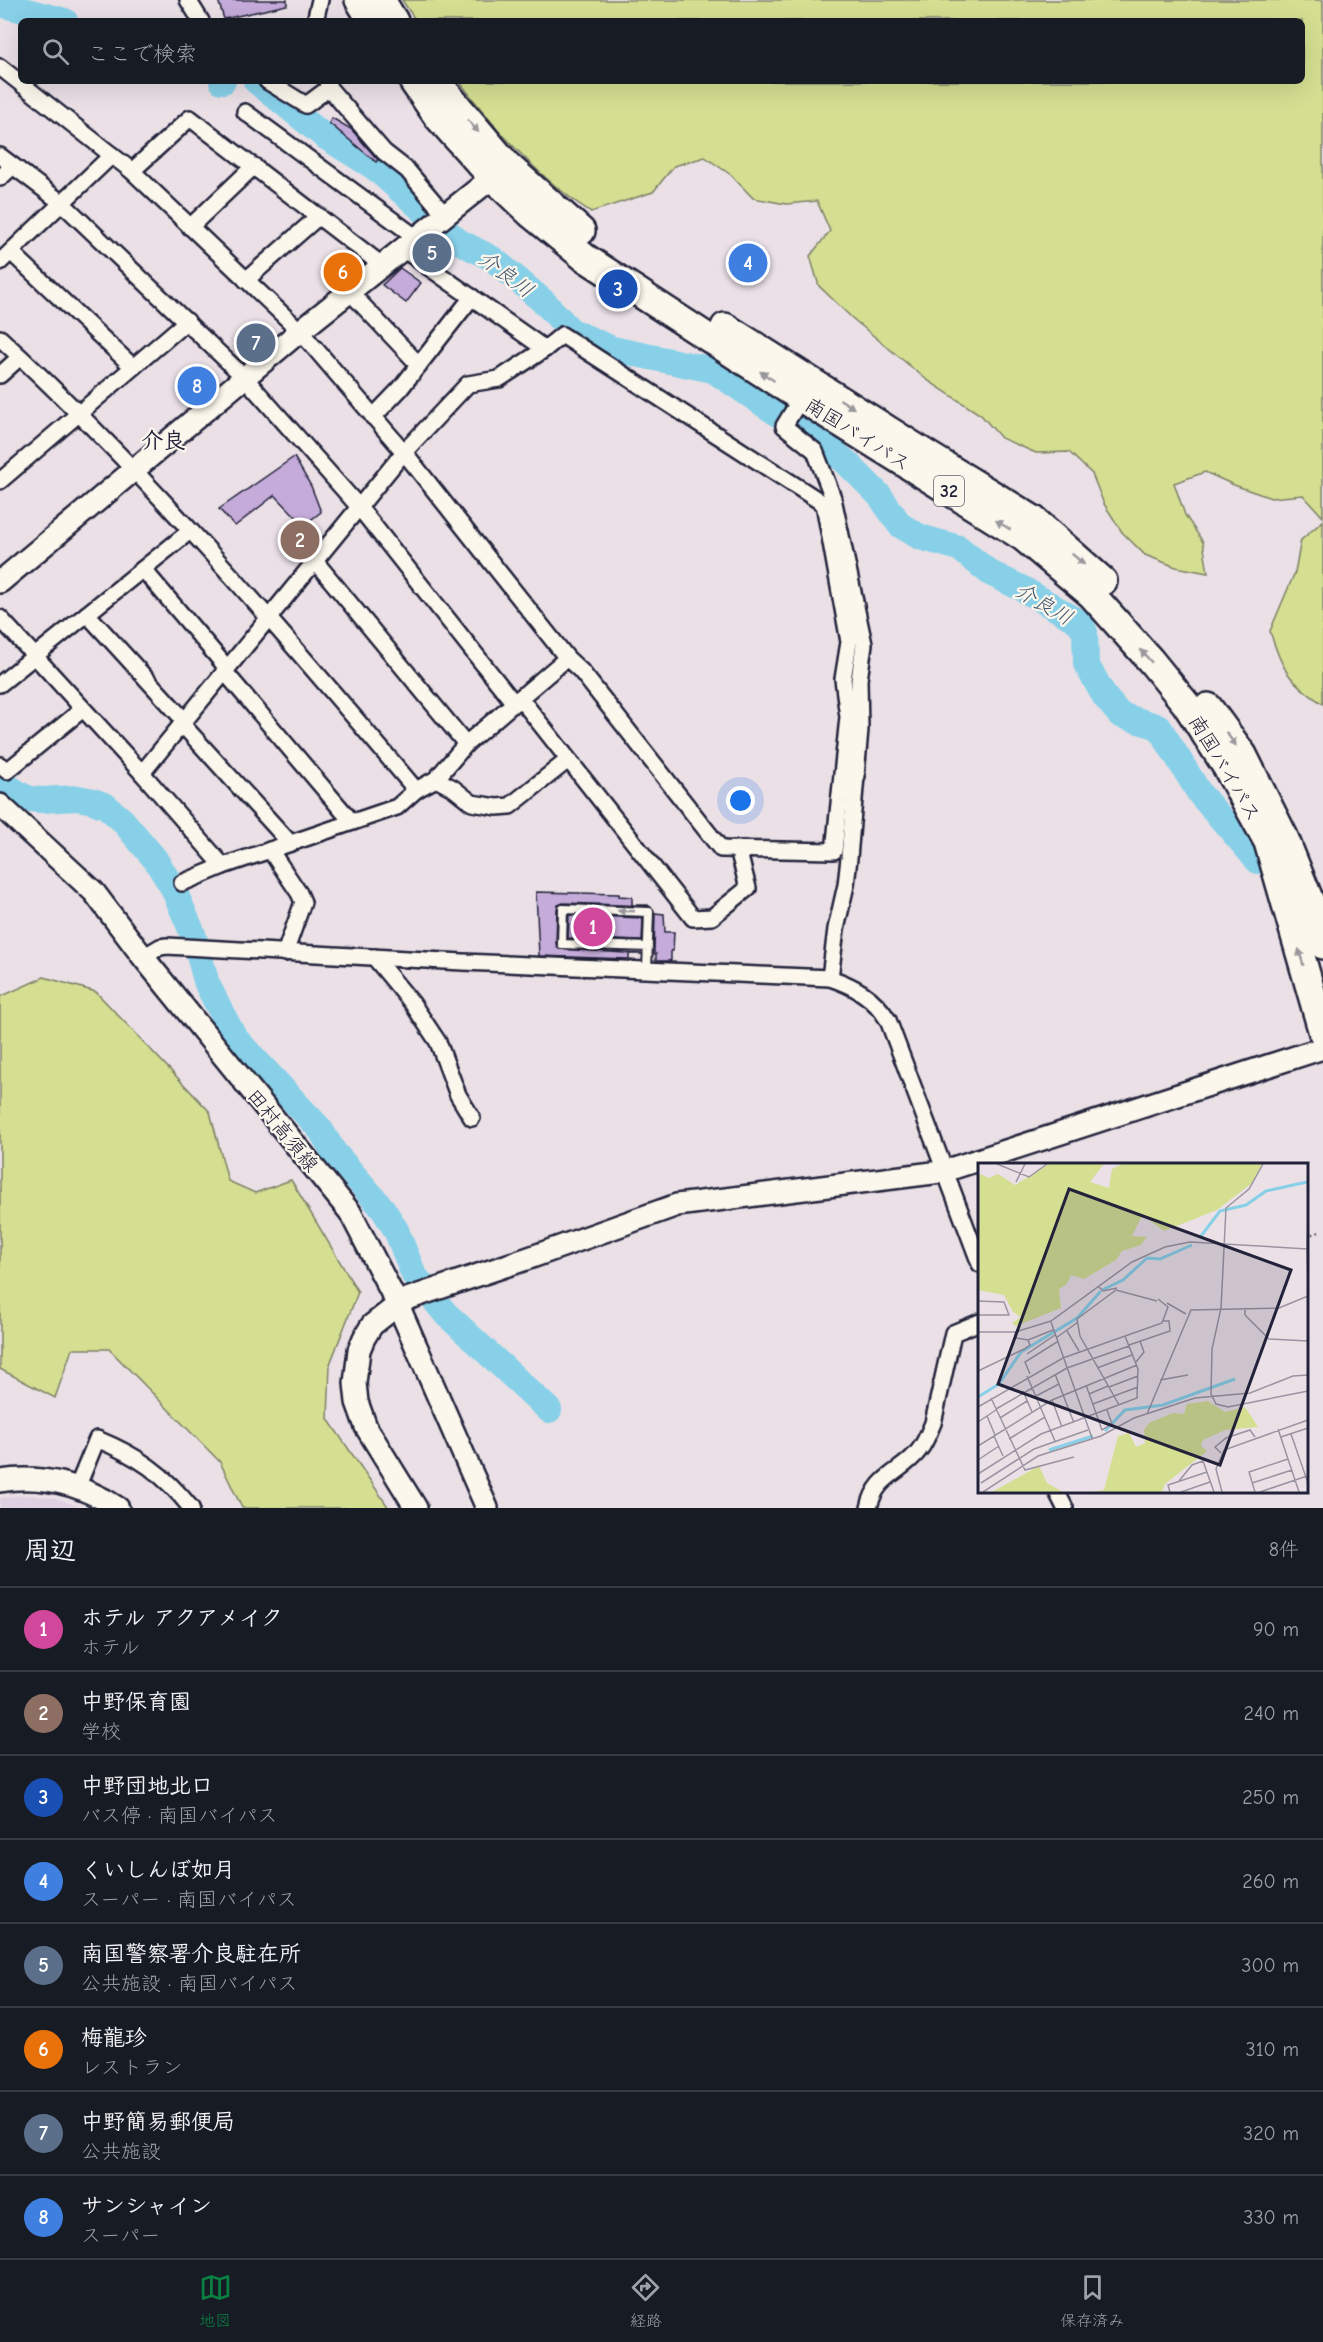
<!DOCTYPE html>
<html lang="ja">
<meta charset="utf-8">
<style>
body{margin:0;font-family:"Comic Neue","Klee One",sans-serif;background:#20242c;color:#f1f3f6}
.you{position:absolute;left:741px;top:801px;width:21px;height:21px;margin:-15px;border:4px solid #fff;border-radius:50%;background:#1a73e8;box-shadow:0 0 0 9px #1a73e833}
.badge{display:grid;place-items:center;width:39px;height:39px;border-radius:50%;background:#0b8043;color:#fff;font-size:20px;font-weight:700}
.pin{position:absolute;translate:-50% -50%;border:3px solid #fff;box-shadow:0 2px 6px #0006}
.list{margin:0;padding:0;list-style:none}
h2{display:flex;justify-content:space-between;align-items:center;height:78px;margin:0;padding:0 24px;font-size:26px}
h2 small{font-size:20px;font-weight:400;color:#9ea1a6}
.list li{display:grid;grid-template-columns:39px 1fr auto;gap:18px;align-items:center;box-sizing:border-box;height:84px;padding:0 24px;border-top:2px solid #363941}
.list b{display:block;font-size:22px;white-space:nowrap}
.list p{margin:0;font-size:20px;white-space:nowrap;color:#9ea1a6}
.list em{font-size:20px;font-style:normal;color:#9ea1a6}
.icon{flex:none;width:33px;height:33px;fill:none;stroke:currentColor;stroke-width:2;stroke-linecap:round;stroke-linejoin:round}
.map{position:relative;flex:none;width:1323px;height:1508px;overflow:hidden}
.search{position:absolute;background:#171b24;box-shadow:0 6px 24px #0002;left:18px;right:18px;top:18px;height:66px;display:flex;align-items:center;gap:15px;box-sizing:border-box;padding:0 21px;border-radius:9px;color:#9ea1a6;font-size:22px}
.sheet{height:750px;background:#171b24}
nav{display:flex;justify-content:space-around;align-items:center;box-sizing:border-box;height:84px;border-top:2px solid #363941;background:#171b24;font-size:16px;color:#9ea1a6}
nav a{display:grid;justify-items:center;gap:3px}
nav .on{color:#0b8043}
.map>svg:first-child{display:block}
.built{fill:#dfd0e2}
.green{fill:#d4df92;stroke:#7b8066;stroke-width:1.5}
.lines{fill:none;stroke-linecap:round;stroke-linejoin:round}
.river{stroke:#87d0e8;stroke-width:26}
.building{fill:#c4abd9;stroke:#22223b;stroke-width:1.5}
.lane-casing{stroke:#22223b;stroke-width:12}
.street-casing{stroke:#22223b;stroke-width:20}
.secondary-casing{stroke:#22223b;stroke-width:26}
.highway-casing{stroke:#22223b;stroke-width:32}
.path{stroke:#22223b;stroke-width:2;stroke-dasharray:1.5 4.5;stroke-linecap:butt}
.lane{stroke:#fbf7ec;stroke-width:8}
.street{stroke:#fbf7ec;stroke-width:15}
.secondary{stroke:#fbf7ec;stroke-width:21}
.highway{stroke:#fbf7ec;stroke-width:27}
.oneway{fill:#99979c}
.labels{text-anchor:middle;stroke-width:4.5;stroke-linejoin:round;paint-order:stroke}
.shield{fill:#fbf7ec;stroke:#636270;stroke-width:1.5}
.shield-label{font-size:18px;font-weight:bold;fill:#22223b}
.street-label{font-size:20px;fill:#22223b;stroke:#fbf7ec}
.water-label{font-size:21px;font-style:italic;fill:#40566f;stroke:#fbf7ec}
.quarter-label{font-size:22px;font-weight:bold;fill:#22223b;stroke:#fbf7ec}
.inset-river{fill:none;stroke:#87d0e8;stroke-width:3}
.inset-road{fill:none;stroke:#9a94a2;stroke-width:1.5}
.view{fill:#22223b;fill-opacity:0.15;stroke:#22223b;stroke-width:3}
.inset-edge{fill:none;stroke:#22223b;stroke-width:3}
</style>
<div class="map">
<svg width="1323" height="1508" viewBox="0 0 1323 1508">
<rect width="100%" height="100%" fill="#eae0e6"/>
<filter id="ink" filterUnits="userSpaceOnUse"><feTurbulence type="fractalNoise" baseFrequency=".0167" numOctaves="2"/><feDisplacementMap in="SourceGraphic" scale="12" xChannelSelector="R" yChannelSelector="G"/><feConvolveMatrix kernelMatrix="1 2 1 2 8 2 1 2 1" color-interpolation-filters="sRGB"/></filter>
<g filter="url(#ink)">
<polygon class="built" points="29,1495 55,1498 83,1508 0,1508 0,1498"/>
<g class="green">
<path d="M402,0H1323V517L1303,495L1271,498L1234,485L1205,472L1174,483L1185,515L1203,542L1208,573L1176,567L1145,555L1122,532L1104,504L1092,474L1069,452L1036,453L1001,438L981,415L927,380L852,318L819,286L810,256L830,231L817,201L786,204L753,198L731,175L705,157L674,166L653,192L591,212C540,180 495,129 459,81H1302V21H416Z"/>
<path d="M1323,521V704C1288,681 1282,670 1270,631L1295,572L1301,540Z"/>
<polygon points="44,977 96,992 210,1112 228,1181 255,1193 291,1180 358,1292 330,1364 328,1419 389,1508 242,1508 220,1462 109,1349 72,1349 55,1398 0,1369 0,997"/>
</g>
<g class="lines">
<g class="river">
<polyline points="0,4 65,21"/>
<polyline points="222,81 223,81"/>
<polyline points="256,81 324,136 374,167 458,241 493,259 545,303 571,331 612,349 713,370 781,416"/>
<polyline points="793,422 811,432 847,463 880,496 900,525 920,537 959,548 990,573 1023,589 1079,622 1085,632 1086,664 1105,697 1120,715 1159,727 1200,794 1258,861"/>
<polyline points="0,781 19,794 30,799 41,800 78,798 93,801 106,806 122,820 155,859 173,888 193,934 207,984 234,1037 320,1129 334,1152 383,1209 396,1230 414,1275 445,1313 549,1410"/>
</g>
</g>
<g class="building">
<polygon points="218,0 287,0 287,5 224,19"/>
<polygon points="332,118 351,129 378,160 376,162 329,123"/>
<polygon points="341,255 355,271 342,281 329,266"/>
<polygon points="400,268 421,283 406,303 382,285"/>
<polygon points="294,457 311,486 321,512 304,525 275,495 235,526 219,509"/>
<polygon points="536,892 619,894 619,896 632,897 632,905 648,905 649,906 563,903 558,905 557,909 556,944 559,949 642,954 629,954 629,959 539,956"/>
<polygon points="655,913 664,914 665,932 674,932 673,951 671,951 671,960 669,961 656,961 656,954 654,954"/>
<polygon points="569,915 643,918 642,941 568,938"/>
</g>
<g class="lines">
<defs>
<polyline id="lane" points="647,970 649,912 563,909 562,944 648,947"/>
<g id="street">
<polyline points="188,0 201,21"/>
<polyline points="315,21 320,0"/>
<polyline points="0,67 132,171 300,331 404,452 567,658 581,671 721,849 834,851 842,775 857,776"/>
<polyline points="267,81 306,105 329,88"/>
<polyline points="327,81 329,88 384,152 407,170 445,215"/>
<polyline points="245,112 417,238"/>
<polyline points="0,156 62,203 245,378 359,507 514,703"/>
<polyline points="132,171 190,118 383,266"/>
<polyline points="0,178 13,166"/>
<polyline points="190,227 254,166"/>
<polyline points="403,249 545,349"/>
<polyline points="11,252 133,367"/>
<polyline points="0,262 112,155"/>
<polyline points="246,280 319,216"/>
<polyline points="350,292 419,365"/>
<path d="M0,338C151,477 284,634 416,790"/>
<polyline points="0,375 20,357"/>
<polyline points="801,398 784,426 815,451 833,498 864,644 859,680 860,729 849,858 846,885 836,929 830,978"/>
<polyline points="373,417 400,389 472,297"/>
<polyline points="0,481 187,321"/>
<polyline points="315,561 466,744"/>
<polyline points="143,569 227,668"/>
<polyline points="87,614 184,720"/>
<polyline points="0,618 142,773 223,866 397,807 416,790 436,779 466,744 567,658"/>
<polyline points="224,671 352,822"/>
<polyline points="0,684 190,531"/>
<polyline points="520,698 693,918 712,917 748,888 738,849"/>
<polyline points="181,723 290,843"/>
<polyline points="0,765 7,771 83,709"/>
<polyline points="142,773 404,452 468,384 499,379 545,349 562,335 824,504 849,642 843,679 848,717 842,775"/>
<polyline points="436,779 453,788 472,803 497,807 510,806 568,760"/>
<polyline points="270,850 299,893 303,902 285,953"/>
<polyline points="182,883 223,866"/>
<path d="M143,957L160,947L167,946L463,962L830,978C854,986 874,997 888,1020L980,1264"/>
<polyline points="374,957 412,1003 438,1042 458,1095 472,1118"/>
<path d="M77,1488L97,1439C138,1456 163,1473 191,1508"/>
<polyline points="1057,1492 1065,1508"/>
<path d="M869,1508C876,1474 903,1473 920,1449C926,1441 929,1432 933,1423L953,1333L980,1322"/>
</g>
<g id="secondary">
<polyline points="0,582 300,331 503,169"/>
<polyline points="0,805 94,892 143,957 350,1212 398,1305 487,1508"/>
<path d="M0,1481C42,1474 83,1485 118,1508"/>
<polyline points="416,1508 366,1427 357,1402 355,1383 359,1350 364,1338 372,1325 404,1300 529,1258 677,1205 941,1172 1323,1048"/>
</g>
<g id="highway">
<polyline points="359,0 372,21"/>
<polyline points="381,0 394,21"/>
<polyline points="413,81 438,117 493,178 530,213 584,257 801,398 1023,537 1092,595 1151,661 1186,704 1226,766 1268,842 1323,1033"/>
<polyline points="436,81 507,165 581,231"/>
<polyline points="725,327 929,456 1034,520 1103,581"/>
<polyline points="1208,707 1243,755 1284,837 1313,909 1323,945"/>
</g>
</defs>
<use href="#lane" class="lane-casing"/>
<use href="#street" class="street-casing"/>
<use href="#secondary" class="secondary-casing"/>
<use href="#highway" class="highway-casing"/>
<polyline class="path" points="1306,1236 1323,1231"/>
<use href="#lane" class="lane"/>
<use href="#street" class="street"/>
<use href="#secondary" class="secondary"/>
<use href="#highway" class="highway"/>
</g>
<defs><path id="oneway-solid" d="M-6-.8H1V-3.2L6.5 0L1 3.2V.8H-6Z" transform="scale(1.5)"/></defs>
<g class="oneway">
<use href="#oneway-solid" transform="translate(473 126) rotate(49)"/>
<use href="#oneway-solid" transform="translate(767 376) rotate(-147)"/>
<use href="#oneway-solid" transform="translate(847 404) rotate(33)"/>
<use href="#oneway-solid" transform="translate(1003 525) rotate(-148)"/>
<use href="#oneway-solid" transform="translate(1078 559) rotate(41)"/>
<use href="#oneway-solid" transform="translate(1146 656) rotate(-131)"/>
<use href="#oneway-solid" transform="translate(1231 739) rotate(54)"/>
<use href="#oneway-solid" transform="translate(626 911) rotate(-178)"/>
<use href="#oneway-solid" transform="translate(1301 957) rotate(-106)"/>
</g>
</g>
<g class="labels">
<rect class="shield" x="934" y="476" width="30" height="30" rx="4.5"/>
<g class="shield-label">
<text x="949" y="497">32</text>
</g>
<g class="street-label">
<text transform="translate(858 434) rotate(32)" y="7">南国バイパス</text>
<text transform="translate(1225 768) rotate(59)" y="7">南国バイパス</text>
<text transform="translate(283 1130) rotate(51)" y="7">田村高須線</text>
</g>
<g class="water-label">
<text transform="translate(506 274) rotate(37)" y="7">介良川</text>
<text transform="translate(1044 604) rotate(30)" y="7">介良川</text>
</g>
<g class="quarter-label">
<text x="163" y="448">介良</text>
</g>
</g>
<g transform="translate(978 1163)">
<rect width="330" height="330" fill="#eae0e6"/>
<path d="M71,1H126L112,19L131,25L134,6L144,1H284L274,20L239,47L186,68L167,54L163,55L154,73L169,74L163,82L144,88L138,97L106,116L93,112L89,121L81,126L83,145L38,163L34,160L43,154L35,149L26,132L0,127V16L2,11L11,15L20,11L37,22ZM230,238L247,249L267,244L280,264L247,267L225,277L223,283L229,288L187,321L184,329H114L126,327L140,273L151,270L158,284L167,280L166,267L171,260L195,250L206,251L209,241ZM61,303L69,320L85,329H14Z" fill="#d4df92"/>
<path class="inset-river" d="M223,73L242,48L268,42L288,28L329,19M124,127L145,117L169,95L182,96L214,82M0,234L21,221L43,189L99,155L123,128M127,268L147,247L185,242L257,216M71,287L115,273"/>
<path class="inset-road" d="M19,1L51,14L69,1M285,1L271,26L248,45L243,145L234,186L233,231L238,241L250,244L330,228M38,19L47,1M329,86L330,117M329,86L330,54M121,124L125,128L139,125M0,138L26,139L31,152H0M189,140L208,151M267,145V152L291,176L330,178M73,159L114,275M37,168L38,175L50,177L75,167M89,168L101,188M0,169H37L73,158L154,99L187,84L212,79L330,86M78,175L100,159M151,182L192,168L191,158H185M49,191L77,172M158,199L166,189L162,178M119,205L154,192M0,208L46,186L52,182L50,177M52,211L47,199L79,179M77,211L96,260M49,213L77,278M182,217L210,212M108,222L124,267L134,261L129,247M131,224L160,213M45,228L54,249M111,231L130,223M58,233L81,221M136,233L160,224M13,235L47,307L96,294M74,237L84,264M115,241L136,233M141,242L102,173L99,156L138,127L179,138M0,244L85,195L184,160L190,144L180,136M18,246L89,205L151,183M169,251L213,147L301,145L330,133M9,253L17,272M22,255L49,238M0,259L18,247M300,266L321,329M313,271L330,320M16,273L25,293M303,274L330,265M31,276L67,254M0,283L74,237L159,202M243,290L237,284L248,275L272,267L277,274M0,297L21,283M0,311L63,271L159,235L160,206L147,173M201,318L214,302L225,298L236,329M3,320L56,286L110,267M274,320L314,307M5,329L60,293L123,273L156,255L217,235L272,230L315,213L330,212M192,329L190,322L229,309M203,329L232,319M244,329L238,306L246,287L330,257M277,329L271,309L310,296M282,329L329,313"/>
<path class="view" d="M91,26L313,107L242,302L20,221Z"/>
<rect width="330" height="330" class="inset-edge"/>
</g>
</svg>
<div class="you"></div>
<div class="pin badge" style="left:593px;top:927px;background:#d1479c">1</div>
<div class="pin badge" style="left:300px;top:540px;background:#8d6e63">2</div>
<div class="pin badge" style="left:618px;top:289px;background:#1a4fb4">3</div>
<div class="pin badge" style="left:748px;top:263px;background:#3f7fe0">4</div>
<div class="pin badge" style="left:432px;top:253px;background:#5c6f8a">5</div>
<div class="pin badge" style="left:343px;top:272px;background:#e8710a">6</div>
<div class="pin badge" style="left:256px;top:343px;background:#5c6f8a">7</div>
<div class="pin badge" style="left:197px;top:386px;background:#3f7fe0">8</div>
<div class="search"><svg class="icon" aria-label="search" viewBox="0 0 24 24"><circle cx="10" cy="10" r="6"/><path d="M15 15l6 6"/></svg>ここで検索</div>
</div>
<section class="sheet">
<h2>周辺<small>8件</small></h2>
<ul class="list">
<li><span class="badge" style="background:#d1479c">1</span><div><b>ホテル アクアメイク</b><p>ホテル</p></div><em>90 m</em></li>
<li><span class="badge" style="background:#8d6e63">2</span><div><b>中野保育園</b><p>学校</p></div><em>240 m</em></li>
<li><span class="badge" style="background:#1a4fb4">3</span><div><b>中野団地北口</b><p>バス停 · 南国バイパス</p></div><em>250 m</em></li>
<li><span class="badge" style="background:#3f7fe0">4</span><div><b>くいしんぼ如月</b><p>スーパー · 南国バイパス</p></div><em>260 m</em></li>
<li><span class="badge" style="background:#5c6f8a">5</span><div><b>南国警察署介良駐在所</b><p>公共施設 · 南国バイパス</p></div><em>300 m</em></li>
<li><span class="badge" style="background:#e8710a">6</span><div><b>梅龍珍</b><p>レストラン</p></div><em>310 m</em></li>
<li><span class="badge" style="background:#5c6f8a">7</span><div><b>中野簡易郵便局</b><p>公共施設</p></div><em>320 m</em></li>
<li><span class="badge" style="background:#3f7fe0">8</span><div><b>サンシャイン</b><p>スーパー</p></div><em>330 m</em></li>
</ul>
</section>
<nav>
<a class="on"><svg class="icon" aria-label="map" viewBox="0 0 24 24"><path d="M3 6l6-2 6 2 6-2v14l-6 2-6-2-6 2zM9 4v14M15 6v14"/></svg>地図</a>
<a><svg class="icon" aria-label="directions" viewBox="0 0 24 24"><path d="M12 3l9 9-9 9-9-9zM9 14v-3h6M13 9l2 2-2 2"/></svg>経路</a>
<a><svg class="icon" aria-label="saved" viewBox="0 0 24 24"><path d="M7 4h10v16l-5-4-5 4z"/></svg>保存済み</a>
</nav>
